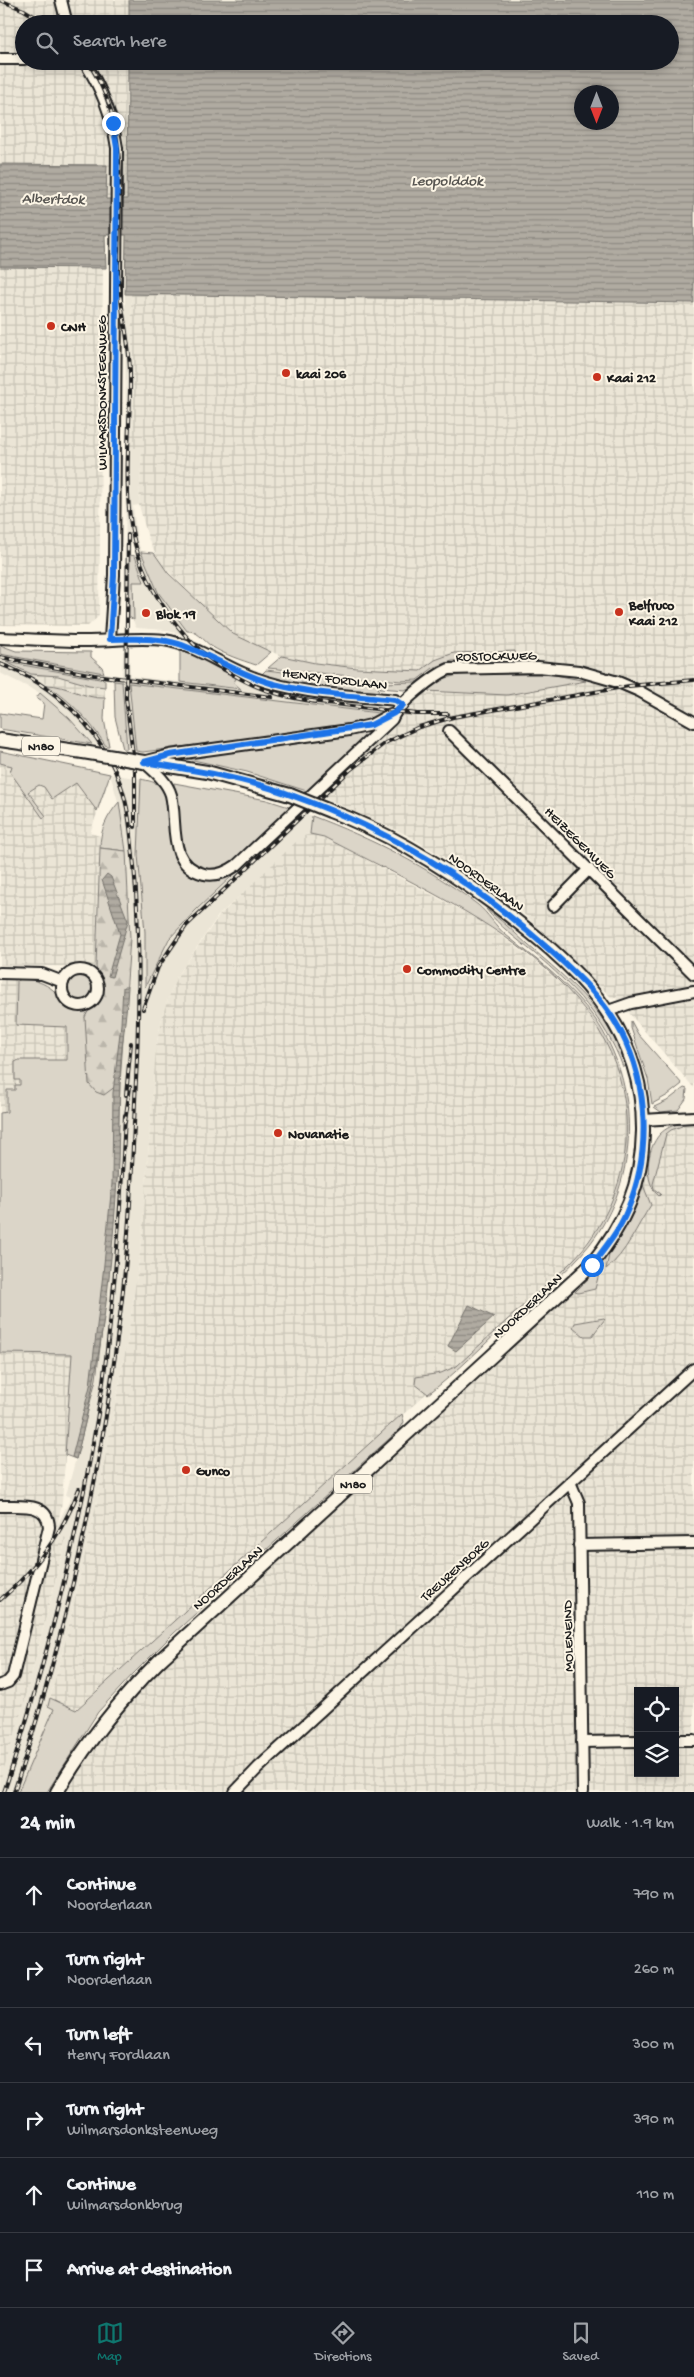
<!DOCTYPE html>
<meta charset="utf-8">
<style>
body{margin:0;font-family:"Gochi Hand",sans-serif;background:#242831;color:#f1f3f6}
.controls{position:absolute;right:15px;bottom:15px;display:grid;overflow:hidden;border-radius:0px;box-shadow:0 2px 8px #0003}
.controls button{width:45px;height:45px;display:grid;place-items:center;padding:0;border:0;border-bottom:1px solid #363941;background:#171b24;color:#f1f3f6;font:25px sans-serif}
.compass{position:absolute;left:574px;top:85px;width:45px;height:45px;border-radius:50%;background:#171b24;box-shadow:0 2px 8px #0003;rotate:180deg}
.stop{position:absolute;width:15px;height:15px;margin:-11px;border:4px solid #1a73e8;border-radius:50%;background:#fff}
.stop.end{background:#1a73e8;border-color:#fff;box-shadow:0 1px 5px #0008}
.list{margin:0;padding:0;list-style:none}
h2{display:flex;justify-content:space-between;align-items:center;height:65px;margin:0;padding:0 20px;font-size:21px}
h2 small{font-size:16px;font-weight:400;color:#9ea1a6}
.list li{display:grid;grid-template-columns:32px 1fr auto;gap:15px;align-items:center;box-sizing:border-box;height:75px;padding:0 20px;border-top:1px solid #363941}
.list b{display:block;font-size:19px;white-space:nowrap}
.list p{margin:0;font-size:16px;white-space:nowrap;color:#9ea1a6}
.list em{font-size:16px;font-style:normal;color:#9ea1a6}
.icon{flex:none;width:28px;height:28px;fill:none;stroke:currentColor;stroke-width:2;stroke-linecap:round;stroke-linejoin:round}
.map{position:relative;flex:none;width:694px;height:1792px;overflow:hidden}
.search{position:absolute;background:#171b24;box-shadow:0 2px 8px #0003;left:15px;right:15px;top:15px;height:55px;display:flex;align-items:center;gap:12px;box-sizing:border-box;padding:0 18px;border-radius:28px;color:#9ea1a6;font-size:19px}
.sheet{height:515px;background:#171b24}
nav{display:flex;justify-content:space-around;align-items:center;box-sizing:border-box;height:70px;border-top:1px solid #363941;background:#171b24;font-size:14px;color:#9ea1a6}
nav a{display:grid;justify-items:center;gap:2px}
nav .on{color:#0f766e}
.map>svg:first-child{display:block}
.built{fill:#ebe5d6}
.industrial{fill:url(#industrial-grid);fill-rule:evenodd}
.green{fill:#dbd5c8;stroke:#7c7872}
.forest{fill:url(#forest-firs);stroke:#7c7872}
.water{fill:url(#water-rules);stroke:#75726c;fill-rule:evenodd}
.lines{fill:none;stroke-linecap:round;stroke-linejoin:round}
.minor-casing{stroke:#1c1c1c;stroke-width:14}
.major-casing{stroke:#1c1c1c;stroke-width:16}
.minor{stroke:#fcf5e5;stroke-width:10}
.major{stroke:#fcf5e5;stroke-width:12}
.rail-casing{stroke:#1c1c1c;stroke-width:4}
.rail{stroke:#fcf5e5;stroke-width:2;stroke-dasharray:5.5;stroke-linecap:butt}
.major-bridge-casing{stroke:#1c1c1c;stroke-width:16;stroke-linecap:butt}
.major-bridge{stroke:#fcf5e5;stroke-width:12}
.route{stroke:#1a73e8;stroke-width:6}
.poi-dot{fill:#c8321e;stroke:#fcf5e5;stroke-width:2}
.labels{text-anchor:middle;stroke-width:4;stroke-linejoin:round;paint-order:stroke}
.shield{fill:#fcf5e5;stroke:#5f5d58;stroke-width:1}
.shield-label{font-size:12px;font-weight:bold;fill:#1c1c1c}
.poi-label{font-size:14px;font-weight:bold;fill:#1c1c1c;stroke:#fcf5e5;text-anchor:start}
.street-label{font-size:14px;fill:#1c1c1c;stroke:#fcf5e5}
.water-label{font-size:15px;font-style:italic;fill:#575551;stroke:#fcf5e5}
</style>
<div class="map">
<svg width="694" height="1792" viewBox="0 0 694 1792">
<defs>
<pattern id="industrial-grid" width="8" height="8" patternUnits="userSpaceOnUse" patternTransform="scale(1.25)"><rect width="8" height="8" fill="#ebe5d6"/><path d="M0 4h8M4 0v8" fill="none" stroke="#c9c4b7"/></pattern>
<pattern id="forest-firs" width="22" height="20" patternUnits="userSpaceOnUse" patternTransform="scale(1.25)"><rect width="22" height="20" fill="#dbd5c8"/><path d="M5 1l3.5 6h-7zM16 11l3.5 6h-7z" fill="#bbb6ab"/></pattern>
<pattern id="water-rules" width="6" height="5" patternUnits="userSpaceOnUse" patternTransform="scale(1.25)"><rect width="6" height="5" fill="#b0aba1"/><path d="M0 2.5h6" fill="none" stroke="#8e8a82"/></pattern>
</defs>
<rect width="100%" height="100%" fill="#fcf5e5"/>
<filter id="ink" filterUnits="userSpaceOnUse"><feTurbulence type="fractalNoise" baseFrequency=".02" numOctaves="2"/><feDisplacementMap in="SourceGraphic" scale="10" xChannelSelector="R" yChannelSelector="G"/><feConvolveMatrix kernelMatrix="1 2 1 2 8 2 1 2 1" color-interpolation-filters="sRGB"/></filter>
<g filter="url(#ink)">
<g class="built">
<polygon points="125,294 131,294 134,429 126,430"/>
<polygon points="126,448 142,448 139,505 133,506 137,540 158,592 187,631 183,635 165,630 137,628 135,626 132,616 133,582 144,581 131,538 129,617 125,616"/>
<polygon points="123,651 129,651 130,676 241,689 233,683 237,675 277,690 277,691 310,698 379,706 379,712 314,706 130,683 136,751 127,749 122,682 9,663 31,674 77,708 93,726 106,746 92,744 83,733 40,693 0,673 0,654 122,676"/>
<polygon points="110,774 141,779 138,855 145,932 144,986 145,987 161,952 181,924 301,812 312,816 310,834 306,835 218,916 176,978 163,1013 156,1046 142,1238 127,1343 95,1510 65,1643 48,1705 54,1709 18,1792 0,1792 0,1781 4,1763 24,1704 66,1539 57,1541 51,1538 71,1497 66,1495 91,1403 103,1323 117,1177 121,1058 127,1009 130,938 126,851 120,808"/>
</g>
<g class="industrial">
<polygon points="0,0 129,0 129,24 24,24 24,61 128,61 127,199 106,199 106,165 0,164"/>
<polygon points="0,267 103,268 99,616 88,626 0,625"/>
<polygon points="131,294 694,303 694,1088 616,998 611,997 526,916 466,871 407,835 318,795 426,691 421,671 381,670 315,663 282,656 250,643 233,634 217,620 161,564 148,538 139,505 142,448 126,448 126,430 134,429"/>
<polygon points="39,673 68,678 89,685 105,687 105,698 84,697 53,685 47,685 31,674"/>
<polygon points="0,763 106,788 90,833 100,836 96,967 0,965"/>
<polygon points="310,834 324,837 481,921 535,961 570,992 602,1034 617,1070 626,1110 626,1144 623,1165 611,1203 600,1225 570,1264 75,1710 50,1698 65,1643 95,1510 127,1343 142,1238 156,1046 163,1013 176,978 219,916 301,837"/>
<polygon points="0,978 23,978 43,983 53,990 70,1007 68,1113 0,1113"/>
<path d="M694,1114V1792H65L122,1711L149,1679L601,1266L621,1237L634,1211L657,1138L665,1130L681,1123ZM638,1691H675V1773H638Z"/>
<polygon points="0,1353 72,1354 62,1502 57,1528 51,1538 56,1541 60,1536 66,1538 24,1704 0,1781"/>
</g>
<g class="green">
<path d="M141,552L154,553L168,573L233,634L271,652L256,665C241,660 225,655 211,646C203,640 197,630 187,631L158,592Z"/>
<polygon points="130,555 135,556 144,582 133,582 134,620 129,617"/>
<polygon points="0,645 16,651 91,652 91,657 102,667 104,673 0,654"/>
<polygon points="180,650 197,656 237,675 234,683 241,689 180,682"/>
<polygon points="515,651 515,655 482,660 452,661 433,668 417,680 401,681 268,668 282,656 315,663 357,668 420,671 435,660 454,653"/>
<polygon points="6,662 105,680 105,687 89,685 58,676 31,674"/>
<polygon points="456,662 478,662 448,665 405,690 380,688 381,683 416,682 436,669"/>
<polygon points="266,670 379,683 378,693 301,685 261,675"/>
<polygon points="462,674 550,674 586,681 507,695 426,691 442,679"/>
<polygon points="114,681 122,682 127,749 123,749 115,717"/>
<path d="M129,683L379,713C373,723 352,724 341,726L143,752L136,751Z"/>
<path d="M47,685C67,685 84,699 105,698L104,719L109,746H106C90,721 72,702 47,685Z"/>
<polygon points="40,693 69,718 92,744 0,729 0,713 42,719 44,703 36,698"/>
<polygon points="372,727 375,730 310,792 247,772 180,757"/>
<polygon points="0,751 110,774 97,811 76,783 52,799 44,787 39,785 28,792 46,816 43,818 10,772 12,766 0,763"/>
<path d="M141,779C148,781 156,781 161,788C180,812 158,851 188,873C202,883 216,881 232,876L196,910L169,939L145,987V932L138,855Z"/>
<polygon points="174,783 267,800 292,808 236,862 222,870 206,870 187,859 179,846"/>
<path d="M119,802L126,851L100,848C100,830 107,816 119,802Z"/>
<path d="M312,816C370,838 429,867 478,905C488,913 495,926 506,935C537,960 571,985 595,1019C641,1086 640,1179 590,1244C568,1272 539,1294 513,1318C485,1343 458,1372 428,1394L415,1384L416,1377L441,1373L457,1366C483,1342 509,1318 535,1295C554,1278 574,1262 589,1241C615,1205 629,1162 626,1117C618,968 437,897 324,837L310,834Z"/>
<path d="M486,909C499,918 515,933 528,945C572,983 606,1010 627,1066L623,1067C605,1019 573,986 534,953C517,939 499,926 486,909Z"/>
<circle cx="80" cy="988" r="14"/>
<path d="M23,978C34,980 45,983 53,990C68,1002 67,1011 90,1008L85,1017L120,1083L117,1177L103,1323L96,1379L76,1459L65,1455L72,1354L0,1353V1113L7,1112V1090H15V1085H20V1080H15V1062L19,1060H67V1027L16,1025L17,981Z"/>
<polygon points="631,1021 638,1034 682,1084 668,1095 652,1104 648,1079 631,1028"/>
<polygon points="684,1088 687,1089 686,1099 678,1110 661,1112 654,1107 667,1101"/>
<path d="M681,1123L682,1126L671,1130L666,1134L653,1184L654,1189L661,1194L659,1196C643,1183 646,1149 660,1134C666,1128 673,1125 681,1123Z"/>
<path d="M643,1185L651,1205C636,1227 627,1253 606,1269L609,1255L634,1211Z"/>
<polygon points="601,1266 595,1289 578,1293 575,1292"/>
<polygon points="604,1318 605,1319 592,1336 584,1336 573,1327 575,1323"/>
<polygon points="402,1414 404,1422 400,1429 173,1634 133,1674 98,1712 47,1792 18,1792 54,1709 48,1706 50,1698 76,1710"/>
</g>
<polygon class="forest" points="100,848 126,851 130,938 120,1083 104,1095 96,1092 89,1084 85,1017 90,1008 99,1001 102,992 96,967"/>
<g class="water">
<path d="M129,0H694V303L125,294L126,235H105L106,268L0,267V164L107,165L106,199H127L128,61H670V24H129ZM582,92H612V122H582Z"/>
<polygon points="107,874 111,877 128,921 112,977 108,976 120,934 102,880"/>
<path d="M123,987H128C127,1012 123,1035 121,1059C119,1093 119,1128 118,1162C113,1261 102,1362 76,1459L72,1457L90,1386L103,1274L112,1184L113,1093L121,1024Z"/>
<polygon points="469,1305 494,1317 456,1351 448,1346"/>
</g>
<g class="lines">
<defs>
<g id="minor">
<polyline points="61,0 67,24"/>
<polyline points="0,59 24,59"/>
<path d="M84,61C102,89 112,115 117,148L114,575L110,639"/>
<path d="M0,638C28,639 56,641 84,641C111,641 137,637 164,640C197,645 225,668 255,678C299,694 349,695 395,700L403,705"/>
<polyline points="449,731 694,974"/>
<polyline points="146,761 170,755 349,730 371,725 391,714"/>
<path d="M144,762C154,771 167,781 171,795C178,823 166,864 204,874C216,877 227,872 237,865L392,719C397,704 435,675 449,669L538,667L579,671L618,682L639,691L694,722"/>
<polyline points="553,906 589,869"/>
<circle cx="80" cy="988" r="18"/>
<polyline points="0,973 42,974 63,982"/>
<polyline points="608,1011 631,1003 694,991"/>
<polyline points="643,1120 694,1117"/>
<polyline points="570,1482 579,1503 583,1792"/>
<path d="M0,1506C19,1507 48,1501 49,1527L13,1676L8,1682L0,1685"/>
<polyline points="579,1545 694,1543"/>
<polyline points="675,1740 694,1740"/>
<polyline points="582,1742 638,1741"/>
<polyline points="235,1792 258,1768 694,1369"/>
</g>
<g id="major">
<polyline points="0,740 83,752"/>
<polyline points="144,762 207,772 290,795"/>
<path d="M57,1792C86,1743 119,1701 159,1661L591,1265C625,1223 642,1185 643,1131C644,1024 573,963 494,904C443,866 390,833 330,811"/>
</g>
</defs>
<use href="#minor" class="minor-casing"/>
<use href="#major" class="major-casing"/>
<use href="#minor" class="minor"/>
<use href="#major" class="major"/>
<defs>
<g id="rail">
<polyline points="0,0 24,10 47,24"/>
<path d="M87,61C131,124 118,194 118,266C118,302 130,337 130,374C131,421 124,471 130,518C138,584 185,652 245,681C268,693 292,698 317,702"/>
<polyline points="128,535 126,698 135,771 135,827"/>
<polyline points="0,657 94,675 272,697"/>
<path d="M0,664C54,684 100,728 120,783C130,810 131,838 134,866C140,931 139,994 137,1059C133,1139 131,1219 122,1299C103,1467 67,1632 14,1792"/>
<polyline points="311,701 417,714 448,714"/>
<polyline points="143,1009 158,967 186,926 350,770 385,743 419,727 453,717 629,686 694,680"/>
<polyline points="126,1095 131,1043"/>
<polyline points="125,1122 130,1087"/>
<path d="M0,1600C35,1570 63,1533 79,1489"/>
<path d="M4,1792C48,1658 82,1522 103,1382C115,1294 121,1205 125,1115"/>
</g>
</defs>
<use href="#rail" class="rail-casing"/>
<use href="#rail" class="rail"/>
<defs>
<g id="major-bridge">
<polyline points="83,752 144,762"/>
<polyline points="290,795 330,811"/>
</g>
</defs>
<use href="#major-bridge" class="major-bridge-casing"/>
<use href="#major-bridge" class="major-bridge"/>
</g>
</g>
<g class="lines" filter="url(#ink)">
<path class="route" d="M113,123L117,148L114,575L110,639C132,639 158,637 179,644C211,655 240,675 274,684C312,694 355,696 395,700L403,705L394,713L371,725L170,755L144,762C194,770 244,778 291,795C394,832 471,880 552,952C579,976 604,1000 621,1032C649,1086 651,1155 627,1211C619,1231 605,1248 592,1265"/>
</g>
<g class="poi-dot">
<circle cx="51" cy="326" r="5"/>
<circle cx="286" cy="373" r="5"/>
<circle cx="597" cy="377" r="5"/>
<circle cx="619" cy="612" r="5"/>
<circle cx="146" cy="613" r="5"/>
<circle cx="407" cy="969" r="5"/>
<circle cx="278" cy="1133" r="5"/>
<circle cx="186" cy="1470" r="5"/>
</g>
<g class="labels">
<g class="shield">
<rect x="22" y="736.5" width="38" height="19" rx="4"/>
<rect x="334" y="1474.5" width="38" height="19" rx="4"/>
</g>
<g class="shield-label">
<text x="41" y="750">N180</text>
<text x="353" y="1488">N180</text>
</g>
<g class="poi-label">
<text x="61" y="331">CNH</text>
<text x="296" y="378">kaai 206</text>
<text x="607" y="382">Kaai 212</text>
<text x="629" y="609">Belfruco<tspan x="629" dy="16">Kaai 212</tspan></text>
<text x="156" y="618">Blok 19</text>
<text x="417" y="974">Commodity Centre</text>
<text x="288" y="1138">Novanatie</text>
<text x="196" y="1475">Gunco</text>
</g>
<g class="street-label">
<text transform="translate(101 393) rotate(-90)" y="5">WILMARSDONKSTEENWEG</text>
<text transform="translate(496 655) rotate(-1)" y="5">ROSTOCKWEG</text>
<text transform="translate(335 678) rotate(7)" y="5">HENRY FORDLAAN</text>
<text transform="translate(581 842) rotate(45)" y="5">HEIZEGEMWEG</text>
<text transform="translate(487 881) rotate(36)" y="5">NOORDERLAAN</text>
<text transform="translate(527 1305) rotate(-43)" y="5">NOORDERLAAN</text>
<text transform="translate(454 1569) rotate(-42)" y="5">TREURENBORG</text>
<text transform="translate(227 1577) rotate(-42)" y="5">NOORDERLAAN</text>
<text transform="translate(567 1636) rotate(-91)" y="5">MOLENEIND</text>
</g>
<g class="water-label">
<text x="447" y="185">Leopolddok</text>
<text transform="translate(53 198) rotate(1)" y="5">Albertdok</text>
</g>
</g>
</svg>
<div class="controls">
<button><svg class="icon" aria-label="locate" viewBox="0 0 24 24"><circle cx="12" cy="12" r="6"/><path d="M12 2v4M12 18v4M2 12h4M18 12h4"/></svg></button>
<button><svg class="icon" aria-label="layers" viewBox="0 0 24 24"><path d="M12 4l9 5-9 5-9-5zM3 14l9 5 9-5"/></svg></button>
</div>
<svg class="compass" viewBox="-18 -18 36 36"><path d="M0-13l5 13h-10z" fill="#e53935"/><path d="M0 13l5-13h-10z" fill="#9ea1a6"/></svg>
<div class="stop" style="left:592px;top:1265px"></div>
<div class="stop end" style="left:113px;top:123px"></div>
<div class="search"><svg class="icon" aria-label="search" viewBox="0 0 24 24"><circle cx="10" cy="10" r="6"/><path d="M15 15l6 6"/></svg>Search here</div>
</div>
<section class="sheet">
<h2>24 min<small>Walk · 1.9 km</small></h2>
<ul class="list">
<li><svg class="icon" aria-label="ahead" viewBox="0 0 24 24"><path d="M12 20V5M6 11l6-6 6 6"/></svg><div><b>Continue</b><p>Noorderlaan</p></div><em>790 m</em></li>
<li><svg class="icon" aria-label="right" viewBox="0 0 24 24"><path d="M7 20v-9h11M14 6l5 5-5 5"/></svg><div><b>Turn right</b><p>Noorderlaan</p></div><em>260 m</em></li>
<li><svg class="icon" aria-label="left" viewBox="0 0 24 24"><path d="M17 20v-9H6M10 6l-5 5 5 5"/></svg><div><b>Turn left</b><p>Henry Fordlaan</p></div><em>300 m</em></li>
<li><svg class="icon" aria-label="right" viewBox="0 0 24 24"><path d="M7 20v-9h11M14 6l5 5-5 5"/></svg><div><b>Turn right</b><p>Wilmarsdonksteenweg</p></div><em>390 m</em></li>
<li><svg class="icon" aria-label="ahead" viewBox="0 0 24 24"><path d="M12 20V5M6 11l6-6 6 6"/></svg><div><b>Continue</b><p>Wilmarsdonkbrug</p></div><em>110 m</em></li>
<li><svg class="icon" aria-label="arrive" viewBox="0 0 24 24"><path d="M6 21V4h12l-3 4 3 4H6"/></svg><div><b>Arrive at destination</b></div></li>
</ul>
</section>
<nav>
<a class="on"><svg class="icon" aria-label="map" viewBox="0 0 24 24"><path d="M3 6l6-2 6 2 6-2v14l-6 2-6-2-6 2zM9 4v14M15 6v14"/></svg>Map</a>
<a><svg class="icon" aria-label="directions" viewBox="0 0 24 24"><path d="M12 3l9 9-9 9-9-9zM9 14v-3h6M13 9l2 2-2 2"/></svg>Directions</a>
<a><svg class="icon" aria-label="saved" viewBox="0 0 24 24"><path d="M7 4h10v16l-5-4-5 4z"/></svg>Saved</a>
</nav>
